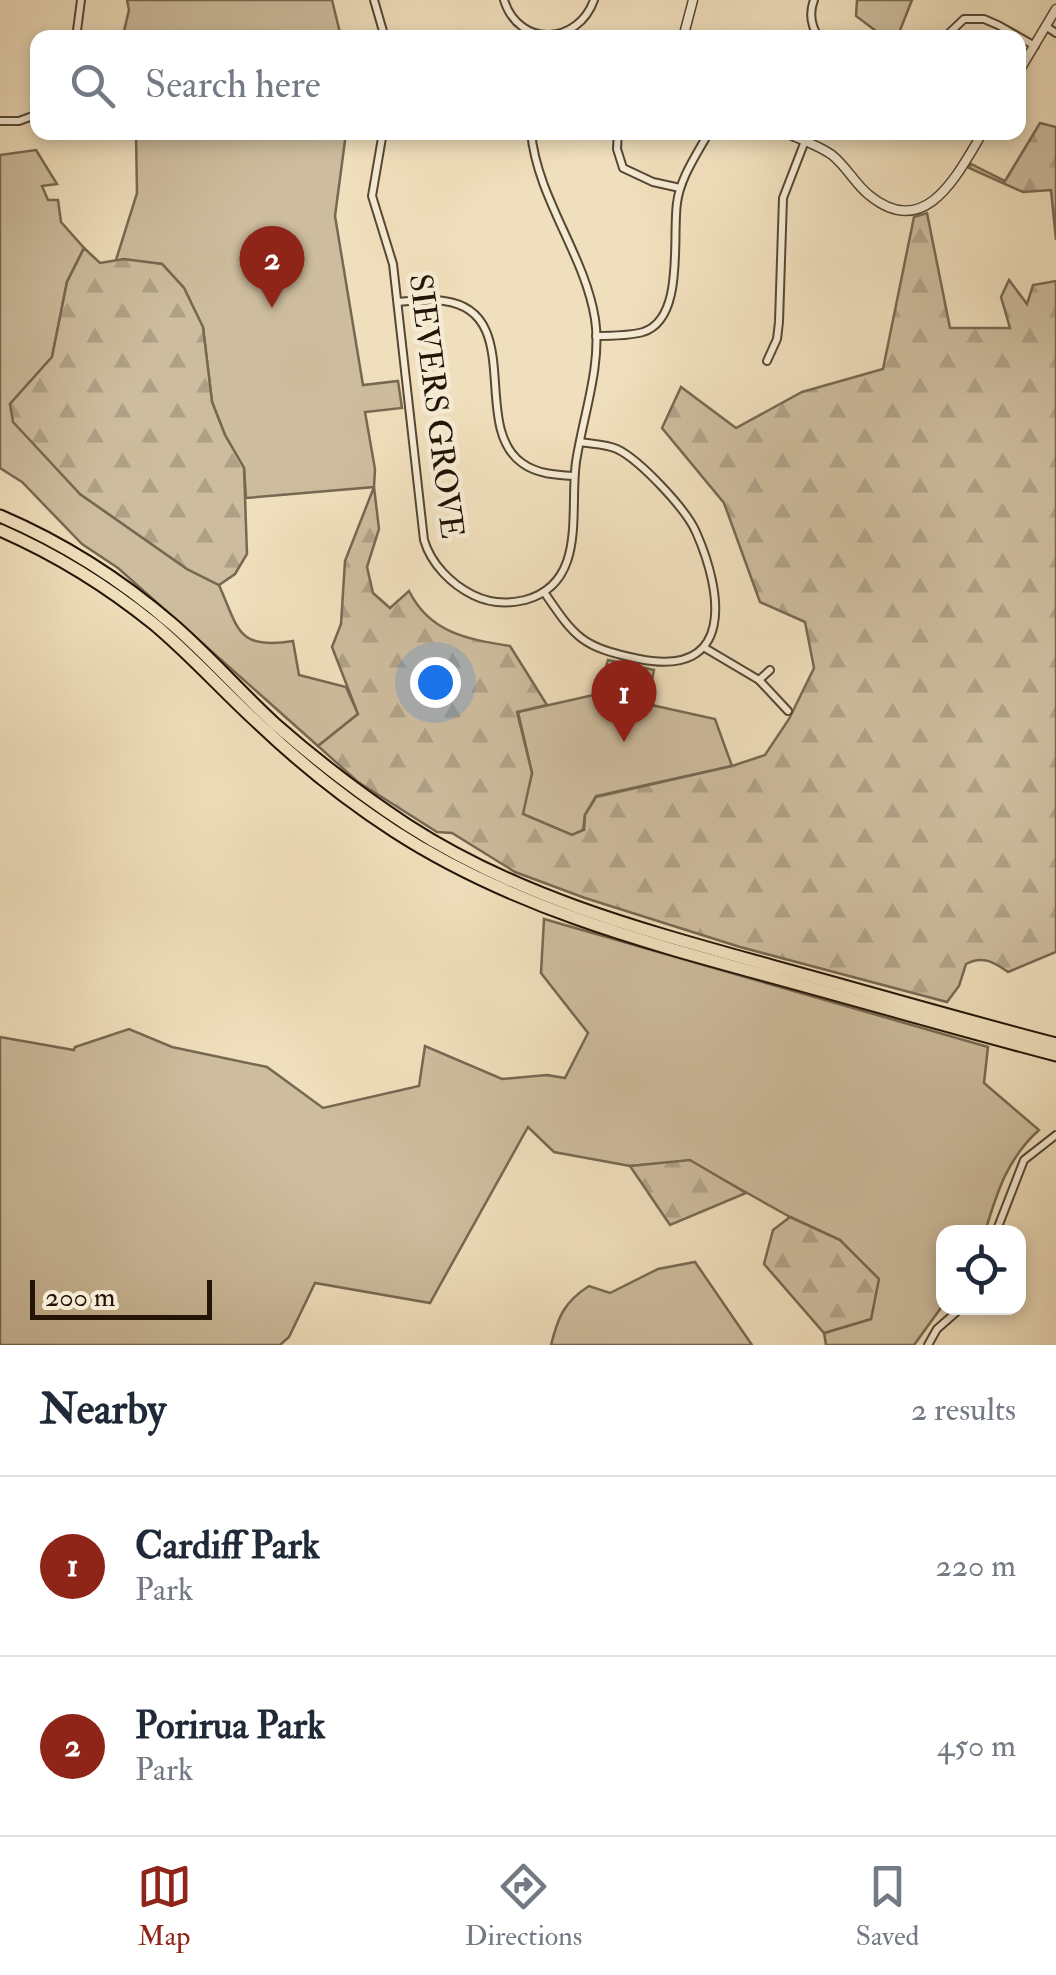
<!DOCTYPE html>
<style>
body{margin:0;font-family:"IM FELL Double Pica",serif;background:#f6f6f7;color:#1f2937}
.controls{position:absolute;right:30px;bottom:30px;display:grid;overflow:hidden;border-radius:20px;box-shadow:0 5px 15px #0003}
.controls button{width:90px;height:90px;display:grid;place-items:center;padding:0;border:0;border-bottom:2px solid #e0e1e3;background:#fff;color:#1f2937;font:50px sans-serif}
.scale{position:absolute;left:30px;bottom:25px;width:182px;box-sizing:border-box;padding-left:10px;border:5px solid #231406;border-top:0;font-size:28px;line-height:35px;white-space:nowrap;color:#231406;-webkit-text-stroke:8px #f5ead3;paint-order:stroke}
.you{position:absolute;left:435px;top:682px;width:35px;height:35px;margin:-25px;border:8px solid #fff;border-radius:50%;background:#1a73e8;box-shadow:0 0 0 15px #1a73e833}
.badge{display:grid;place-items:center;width:65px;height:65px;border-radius:50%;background:#8f2418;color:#fff;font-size:32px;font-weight:700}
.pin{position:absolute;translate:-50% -82px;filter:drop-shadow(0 2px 5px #0008)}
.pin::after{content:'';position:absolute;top:52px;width:35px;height:30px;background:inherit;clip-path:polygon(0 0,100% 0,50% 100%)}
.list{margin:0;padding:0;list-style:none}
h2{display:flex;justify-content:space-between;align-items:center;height:130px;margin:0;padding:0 40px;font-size:42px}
h2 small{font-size:32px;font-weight:400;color:#747a83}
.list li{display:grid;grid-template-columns:65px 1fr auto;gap:30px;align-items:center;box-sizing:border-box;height:180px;padding:0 40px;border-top:2px solid #e0e1e3}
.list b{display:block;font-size:38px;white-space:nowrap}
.list p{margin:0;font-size:32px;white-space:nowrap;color:#747a83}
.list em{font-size:32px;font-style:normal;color:#747a83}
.icon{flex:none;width:55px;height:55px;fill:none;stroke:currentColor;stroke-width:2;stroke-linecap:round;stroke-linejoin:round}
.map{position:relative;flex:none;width:1056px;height:1345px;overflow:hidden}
.search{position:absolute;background:#fff;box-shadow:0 5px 15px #0003;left:30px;right:30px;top:30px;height:110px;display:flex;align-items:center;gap:25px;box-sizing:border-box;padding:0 35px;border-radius:20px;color:#747a83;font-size:38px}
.sheet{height:490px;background:#fff}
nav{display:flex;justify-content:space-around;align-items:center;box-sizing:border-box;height:140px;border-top:2px solid #e0e1e3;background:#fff;font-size:28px;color:#747a83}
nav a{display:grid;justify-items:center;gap:5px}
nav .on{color:#8f2418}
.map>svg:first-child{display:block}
.green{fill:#cdbc9d;stroke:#786852;stroke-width:2.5}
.forest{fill:url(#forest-firs);stroke:#786852;stroke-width:2.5}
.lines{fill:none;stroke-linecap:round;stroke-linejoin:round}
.minor-casing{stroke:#564734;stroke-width:10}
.tertiary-casing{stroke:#564734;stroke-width:11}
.motorway-casing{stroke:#231406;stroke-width:15}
.minor{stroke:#f5ead3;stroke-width:6}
.tertiary{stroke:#f5ead3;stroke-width:8}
.motorway{stroke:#f0dfbc;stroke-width:11}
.labels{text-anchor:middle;stroke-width:9;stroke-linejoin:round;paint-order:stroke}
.street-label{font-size:32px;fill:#231406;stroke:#f5ead3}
</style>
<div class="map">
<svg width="1056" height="1345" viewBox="0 0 1056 1345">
<defs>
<pattern id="forest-firs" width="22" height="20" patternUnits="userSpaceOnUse" patternTransform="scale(2.5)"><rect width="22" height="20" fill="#cdbc9d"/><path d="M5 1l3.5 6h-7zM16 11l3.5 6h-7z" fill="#b0a186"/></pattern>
</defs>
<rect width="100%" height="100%" fill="#f0dfbc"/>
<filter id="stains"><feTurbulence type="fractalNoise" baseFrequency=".002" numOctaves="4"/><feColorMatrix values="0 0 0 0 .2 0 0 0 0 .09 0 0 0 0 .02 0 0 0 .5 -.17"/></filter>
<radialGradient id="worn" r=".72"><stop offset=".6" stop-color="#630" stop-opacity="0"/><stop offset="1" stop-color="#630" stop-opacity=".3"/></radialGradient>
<g class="green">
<polygon points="127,0 332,0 341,37 132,37 124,31 129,10"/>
<polygon points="857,0 912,0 897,38 884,37 856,16"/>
<polygon points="136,133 346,133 335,216 363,385 398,381 402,408 365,412 375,469 374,487 246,498 244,468 225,435 212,402 203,328 184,288 162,264 116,260 137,193"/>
<path d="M36,150L57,184L42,186L48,200H58L61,222L84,248L67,282L52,357L10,404L80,494L187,569L219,585C239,630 237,650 293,641L299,675L346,687L358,714L318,746L118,568L82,544L22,482L0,468V155Z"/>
<polygon points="608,660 654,670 647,704 715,719 732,766 596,796 585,815 583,830 572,835 522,814 532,773 518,712 598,694"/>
<path d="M544,919L988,1047L984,1083L1039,1130C1007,1159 997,1192 985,1232H944L943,1305L914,1345H826L824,1333L871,1319L878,1280L840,1240L790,1217L690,1161L630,1166L554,1152L528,1127L430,1303L315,1283L289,1337L280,1345H0V1037L74,1050L75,1047L129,1029L172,1047L267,1067L323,1108L419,1086L425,1046L502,1079L547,1075L565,1078L588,1033L541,973Z"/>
<path d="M695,1262L752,1345H551C558,1317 564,1302 589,1286L610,1293L658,1269Z"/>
</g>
<g class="forest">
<polygon points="1040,123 1056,127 1056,240 1051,190 1023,192 969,168 971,164 1005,181"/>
<path d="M927,213L950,328H1010L1001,297L1009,280L1027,304L1033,285L1056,281V952L1008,972C994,962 982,955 966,964L959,986L947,1002L740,947L585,898L515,872L452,833L437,832L358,782L318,746L358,714L332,647L341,624L345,561L374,487L379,529L367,567L373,593L390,608L409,591C430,633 467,639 510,646L547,705L517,712L532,773L523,814L572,835L584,830L585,815L596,797L732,766L765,755L789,719L814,668L805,622L760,602L724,503L662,428L681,387L736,428L802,392L883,369L914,217Z"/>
<polygon points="84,248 100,263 124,259 162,264 184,288 203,327 212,402 225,435 244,468 247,554 235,574 219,585 187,569 80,494 13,422 10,404 52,357 67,282"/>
<polygon points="690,1160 746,1193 670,1225 630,1166"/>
<polygon points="790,1217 840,1240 879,1279 871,1319 824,1333 764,1264 773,1230"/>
</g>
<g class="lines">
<defs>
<g id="minor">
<polyline points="374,0 385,38"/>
<path d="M504,0C519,48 578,45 594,0"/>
<path d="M814,0C809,13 811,26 819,38"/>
<polyline points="1047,27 1056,33"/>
<polyline points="76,38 81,0"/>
<polyline points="944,38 964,19 984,19 998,25 1035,46"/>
<polyline points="0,121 19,121 38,114"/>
<path d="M383,132L372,196L393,264L424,540C431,564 451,584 473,595C489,603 508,604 525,600C588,583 569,510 576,462C583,416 602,365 595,319C585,255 537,198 531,132"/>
<polyline points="618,132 617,149 623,168 653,182 680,188"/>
<path d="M398,302C413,301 429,298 444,301C526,312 470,426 522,463C537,474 556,475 574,476"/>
<path d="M596,336C611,336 628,336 643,332C685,319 672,238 677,203C680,178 697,154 709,132"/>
<polyline points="767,361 777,339 779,322 783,198 805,141"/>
<path d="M544,592C576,639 582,647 639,659C735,678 723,593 696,532C686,509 640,460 617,449C606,444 592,444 580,442"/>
<polyline points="705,648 759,680 788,711"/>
<polyline points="759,680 770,670"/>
<polyline points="996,1232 1024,1160 1056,1135"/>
<polyline points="928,1345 937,1329 961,1308"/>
</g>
<g id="tertiary">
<polyline points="683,38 693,0"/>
<polyline points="1018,73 1056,9"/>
<path d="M783,132C800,139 818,145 832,155C847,167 855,184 869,195C926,242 958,173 983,132"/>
</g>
<g id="motorway">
<path d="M0,516C63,543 121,580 172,624C208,655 240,692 275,724C317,761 360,794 407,825C521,899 650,932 779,968C871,993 963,1020 1056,1044"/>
<path d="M0,530C55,554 107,586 154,624C191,655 223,691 258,723C300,763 345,799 394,831C510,906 640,941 772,977C867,1003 961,1030 1056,1055"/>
</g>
</defs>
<use href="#minor" class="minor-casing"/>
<use href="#tertiary" class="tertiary-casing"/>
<use href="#motorway" class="motorway-casing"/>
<use href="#minor" class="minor"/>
<use href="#tertiary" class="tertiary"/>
<use href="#motorway" class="motorway"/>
</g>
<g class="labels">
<g class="street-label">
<text transform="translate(437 406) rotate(83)" y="11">SIEVERS GROVE</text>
</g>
</g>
<rect width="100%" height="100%" filter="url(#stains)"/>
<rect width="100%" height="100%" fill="url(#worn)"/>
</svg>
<div class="controls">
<button><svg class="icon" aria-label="locate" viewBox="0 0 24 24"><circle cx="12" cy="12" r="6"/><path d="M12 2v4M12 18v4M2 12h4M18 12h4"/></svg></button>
</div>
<div class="scale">200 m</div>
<div class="you"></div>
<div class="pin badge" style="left:624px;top:742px">1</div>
<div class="pin badge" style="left:272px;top:308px">2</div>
<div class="search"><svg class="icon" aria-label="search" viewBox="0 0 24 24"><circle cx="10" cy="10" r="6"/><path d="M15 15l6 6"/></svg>Search here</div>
</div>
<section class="sheet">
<h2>Nearby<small>2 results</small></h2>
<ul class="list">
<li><span class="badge">1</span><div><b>Cardiff Park</b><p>Park</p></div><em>220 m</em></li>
<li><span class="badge">2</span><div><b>Porirua Park</b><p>Park</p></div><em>450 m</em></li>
</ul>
</section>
<nav>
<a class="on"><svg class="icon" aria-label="map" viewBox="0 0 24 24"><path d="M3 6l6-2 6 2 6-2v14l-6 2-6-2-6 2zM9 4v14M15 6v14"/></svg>Map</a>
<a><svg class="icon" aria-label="directions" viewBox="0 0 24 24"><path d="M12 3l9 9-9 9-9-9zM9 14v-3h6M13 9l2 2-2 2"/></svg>Directions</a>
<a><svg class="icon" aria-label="saved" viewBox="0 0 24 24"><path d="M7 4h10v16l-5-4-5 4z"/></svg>Saved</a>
</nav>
